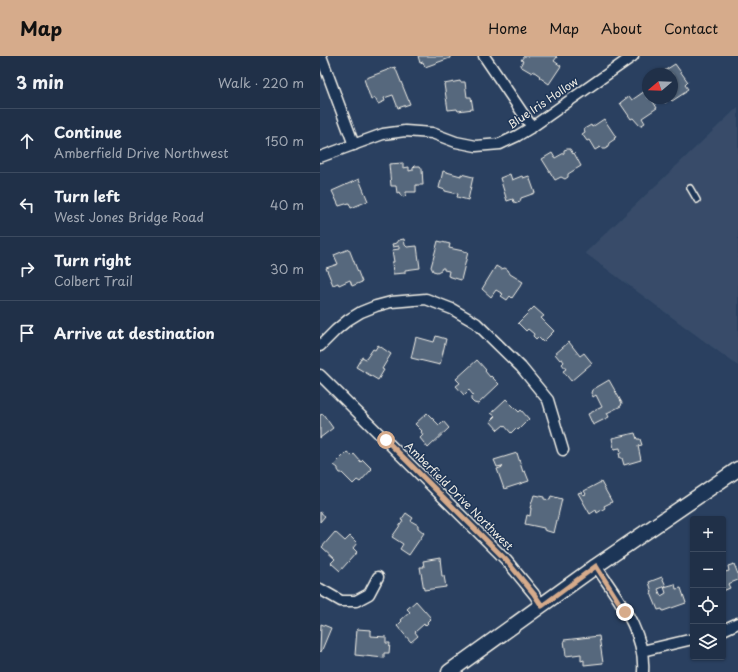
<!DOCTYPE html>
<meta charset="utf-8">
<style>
body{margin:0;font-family:"Playpen Sans",sans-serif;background:#2d3c52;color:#f1f3f6}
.controls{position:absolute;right:12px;bottom:12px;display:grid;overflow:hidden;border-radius:4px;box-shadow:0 1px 3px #0004}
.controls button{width:36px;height:36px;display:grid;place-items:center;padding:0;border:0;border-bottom:1px solid #3d4b60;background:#203048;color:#f1f3f6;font:20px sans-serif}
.compass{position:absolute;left:322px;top:12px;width:36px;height:36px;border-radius:50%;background:#203048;box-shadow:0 1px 3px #0004;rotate:251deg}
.stop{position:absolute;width:12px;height:12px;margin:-9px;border:3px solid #d6ab8b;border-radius:50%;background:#fff}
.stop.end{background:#d6ab8b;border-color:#fff;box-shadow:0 1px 4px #0008}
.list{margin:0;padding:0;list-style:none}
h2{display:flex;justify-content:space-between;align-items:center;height:52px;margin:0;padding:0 16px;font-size:17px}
h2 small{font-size:13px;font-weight:400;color:#a2a9b4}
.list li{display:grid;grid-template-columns:26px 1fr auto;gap:12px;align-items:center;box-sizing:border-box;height:64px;padding:0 16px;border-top:1px solid #3d4b60}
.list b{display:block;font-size:15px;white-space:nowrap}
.list p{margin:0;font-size:13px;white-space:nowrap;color:#a2a9b4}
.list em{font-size:13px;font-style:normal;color:#a2a9b4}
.icon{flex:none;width:22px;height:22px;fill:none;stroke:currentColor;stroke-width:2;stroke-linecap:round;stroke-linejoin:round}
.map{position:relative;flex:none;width:418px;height:616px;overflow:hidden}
header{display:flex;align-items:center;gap:24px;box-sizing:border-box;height:56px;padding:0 20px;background:#d6ab8b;color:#111}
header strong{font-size:19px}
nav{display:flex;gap:22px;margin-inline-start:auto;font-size:14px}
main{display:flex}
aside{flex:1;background:#203048}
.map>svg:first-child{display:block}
.built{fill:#374c69}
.building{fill:#56677d;stroke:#f4f1e8}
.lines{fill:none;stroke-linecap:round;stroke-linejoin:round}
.lane-casing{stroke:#f4f1e8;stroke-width:8}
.street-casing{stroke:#f4f1e8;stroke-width:13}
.secondary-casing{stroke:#f4f1e8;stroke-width:17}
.lane{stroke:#1d3557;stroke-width:5}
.street{stroke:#1d3557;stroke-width:10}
.secondary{stroke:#1d3557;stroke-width:14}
.route{stroke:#d6ab8b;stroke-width:5}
.labels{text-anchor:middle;stroke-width:3;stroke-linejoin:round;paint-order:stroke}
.street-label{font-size:11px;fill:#f4f1e8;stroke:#1d3557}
</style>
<header>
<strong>Map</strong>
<nav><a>Home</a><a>Map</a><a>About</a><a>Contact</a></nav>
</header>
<main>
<aside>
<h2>3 min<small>Walk · 220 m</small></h2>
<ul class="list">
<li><svg class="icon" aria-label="ahead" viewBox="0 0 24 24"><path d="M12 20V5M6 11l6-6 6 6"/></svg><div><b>Continue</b><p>Amberfield Drive Northwest</p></div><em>150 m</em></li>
<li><svg class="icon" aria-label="left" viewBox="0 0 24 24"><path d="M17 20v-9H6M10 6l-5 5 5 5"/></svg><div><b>Turn left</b><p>West Jones Bridge Road</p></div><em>40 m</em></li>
<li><svg class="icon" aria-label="right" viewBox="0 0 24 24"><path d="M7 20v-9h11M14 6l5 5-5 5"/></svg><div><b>Turn right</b><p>Colbert Trail</p></div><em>30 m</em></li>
<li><svg class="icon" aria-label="arrive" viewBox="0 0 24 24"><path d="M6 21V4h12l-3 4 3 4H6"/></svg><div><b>Arrive at destination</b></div></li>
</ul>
</aside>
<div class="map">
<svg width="418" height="616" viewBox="0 0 418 616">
<rect width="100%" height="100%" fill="#2a4060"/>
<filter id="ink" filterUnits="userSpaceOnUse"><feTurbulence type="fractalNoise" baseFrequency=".025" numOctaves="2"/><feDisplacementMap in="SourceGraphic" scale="8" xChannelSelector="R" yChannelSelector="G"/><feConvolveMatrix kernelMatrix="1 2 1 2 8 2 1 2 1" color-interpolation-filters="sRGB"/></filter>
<g filter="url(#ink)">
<polygon class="built" points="418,51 418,310 265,197"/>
<g class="building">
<polygon points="98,0 130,0 130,2 105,11 103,6 100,7"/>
<polygon points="204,0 236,0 237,1 234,5 241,10 229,28 219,21 220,20 213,15 212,17 200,10 203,5 201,4"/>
<polygon points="355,8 368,26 365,29 368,33 365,35 366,36 352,45 350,43 345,47 342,42 352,42 352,18 346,18 344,15"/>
<polygon points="75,11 90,48 78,52 73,39 64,42 65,45 58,48 55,42 51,44 44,23"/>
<polygon points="140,25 140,26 145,26 147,41 151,41 153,53 138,55 137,53 128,54 124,28"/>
<polygon points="325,35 328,42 331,42 337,52 322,62 325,67 320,70 313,62 311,63 300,47 309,40 312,44"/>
<polygon points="284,63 296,81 294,82 295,83 289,87 288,91 285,93 282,93 280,91 275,94 269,84 267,85 262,78 265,76 264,73 271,69 272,71"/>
<polygon points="247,93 250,93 253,98 254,97 261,110 248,118 248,121 245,123 241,121 235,124 222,103 232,97 235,102 244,97 244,94"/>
<polygon points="83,107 83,112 89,111 89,115 93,114 93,112 95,110 100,110 102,113 103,129 96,129 96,136 86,136 86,139 84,141 81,140 79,136 77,137 76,130 71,130 69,108"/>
<polygon points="123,115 141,120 141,118 153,121 148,144 137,141 138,138 125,135 125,134 119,132"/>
<polygon points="190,118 192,124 202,120 203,122 209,120 215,137 201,142 200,146 197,147 194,146 193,143 187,145 180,122"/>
<polygon points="39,123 48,145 31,152 29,147 19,150 12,135"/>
<polygon points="84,183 85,189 87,191 97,190 100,212 85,214 85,217 73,218 72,206 74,206 72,194 79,193 79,190 73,191 72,188 77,187 79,184"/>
<polygon points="118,185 130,188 129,192 148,196 141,224 128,220 129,215 124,214 124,212 122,212 121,214 117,216 113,215 111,211"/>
<polygon points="29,193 42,226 32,230 30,224 19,229 18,227 13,229 6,212 18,208 14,199"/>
<polygon points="176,210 181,213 185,212 188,214 190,218 203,226 192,242 190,240 187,244 181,240 183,238 176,234 171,241 162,233"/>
<polygon points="214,251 224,260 221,262 234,275 223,286 218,281 216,283 213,280 214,278 208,273 206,275 198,267"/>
<polygon points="116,280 126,283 120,309 91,302 96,281 114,286"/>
<polygon points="249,286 260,300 264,297 272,307 251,325 243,315 246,313 242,308 244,306 242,303 240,304 235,298"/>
<polygon points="58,289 71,298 62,313 64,314 58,324 36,311 42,301 46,303 53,293 55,294"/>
<polygon points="157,304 166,314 165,315 170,321 171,320 179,328 158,348 154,347 151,344 151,341 153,339 149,334 144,339 136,330 140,327 136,323"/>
<polygon points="289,324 302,347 301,350 287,357 289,361 273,369 268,358 282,351 276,339 273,341 271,337 272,334"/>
<polygon points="186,343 199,356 201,354 209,363 198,374 196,372 191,377 184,369 178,374 170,365 175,360 171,357"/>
<polygon points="107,357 119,369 123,365 129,372 108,392 100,382 103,379 101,376 102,375 95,368"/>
<polygon points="3,358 13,372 0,382 0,359"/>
<polygon points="315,377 317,383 320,383 322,389 318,390 321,404 304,409 302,402 300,402 299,397 301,397 300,392 294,393 292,382"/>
<polygon points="27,396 32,400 34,398 41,406 43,404 52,413 40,426 37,424 33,428 22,417 20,417 18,414 18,412 14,409"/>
<polygon points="197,397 203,416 205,415 209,425 184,433 177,413 183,411 182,410 177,411 174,404"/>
<polygon points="281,426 292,446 284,450 285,452 277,457 276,454 270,458 258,437 261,436 263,439 266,438 264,435"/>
<polygon points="214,439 224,441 224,443 230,444 231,440 242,443 234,477 224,474 224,472 205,468 207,459 210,460 211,452 210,452"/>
<polygon points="0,456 5,460 0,466"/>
<polygon points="86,457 93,462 91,465 98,469 98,472 104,477 89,499 80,493 83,488 72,481 83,465 81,464"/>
<polygon points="15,476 25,485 30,480 37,487 33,492 37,496 20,515 11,507 15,503 2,491"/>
<polygon points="120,502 122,520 124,520 126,531 104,534 100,511 104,511 103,505"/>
<polygon points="414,508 418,518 418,524 408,528 410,532 403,535 403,512 405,516 409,515 408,510"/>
<polygon points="342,521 346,530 338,533 341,540 346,537 344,531 355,528 356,533 361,532 366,547 343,555 342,553 338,554 331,537 332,536 329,526"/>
<polygon points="96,545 111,562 107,566 108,567 105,570 104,568 95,576 98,580 91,586 77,570 82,565 81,564 90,556 87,553"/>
<polygon points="1,568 11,572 1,596 0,595"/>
<polygon points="37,573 51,574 51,580 66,581 66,587 70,587 69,597 64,597 64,602 35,599"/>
<polygon points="279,580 283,607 264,609 264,604 261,605 261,598 246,600 244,584"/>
</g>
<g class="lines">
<defs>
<polyline id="lane" points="370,132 377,144"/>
<g id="street">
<polyline points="1,0 34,89"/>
<polyline points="164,0 212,71"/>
<polyline points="0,101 63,78 85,75 112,77 136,86 156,90 180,88 197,80 212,71 313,0"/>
<polyline points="0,290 16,274 28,264 41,256 56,250 71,246 106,243 132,253 156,267 201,311 228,344 243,394"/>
<polyline points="0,319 186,504 214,538 222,550"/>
<path d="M276,510C297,542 326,576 323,616"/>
<polyline points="0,533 21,545 36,545 49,538 58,521"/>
<polyline points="403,574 418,567"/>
<polyline points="322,595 373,583"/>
</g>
<polyline id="secondary" points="129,616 276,510 418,413"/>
</defs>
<use href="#lane" class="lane-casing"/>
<use href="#street" class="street-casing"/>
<use href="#secondary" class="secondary-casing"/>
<use href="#lane" class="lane"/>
<use href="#street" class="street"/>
<use href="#secondary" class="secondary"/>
</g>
</g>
<g class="lines" filter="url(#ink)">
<polyline class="route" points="66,384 186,504 214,538 222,550 276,510 305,556"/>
</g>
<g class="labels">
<g class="street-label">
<text transform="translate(223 47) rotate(-34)" y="4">Blue Iris Hollow</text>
<text transform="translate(139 440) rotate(45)" y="4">Amberfield Drive Northwest</text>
</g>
</g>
</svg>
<div class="controls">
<button>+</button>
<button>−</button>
<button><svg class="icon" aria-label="locate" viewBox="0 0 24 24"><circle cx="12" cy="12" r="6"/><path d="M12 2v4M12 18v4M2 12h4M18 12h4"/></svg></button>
<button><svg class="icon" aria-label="layers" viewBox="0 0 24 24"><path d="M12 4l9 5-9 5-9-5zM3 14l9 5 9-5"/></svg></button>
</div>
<svg class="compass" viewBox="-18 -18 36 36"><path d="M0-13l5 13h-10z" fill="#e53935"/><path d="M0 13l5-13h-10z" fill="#a2a9b4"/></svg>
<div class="stop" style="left:66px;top:384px"></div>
<div class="stop end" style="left:305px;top:556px"></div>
</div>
</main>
